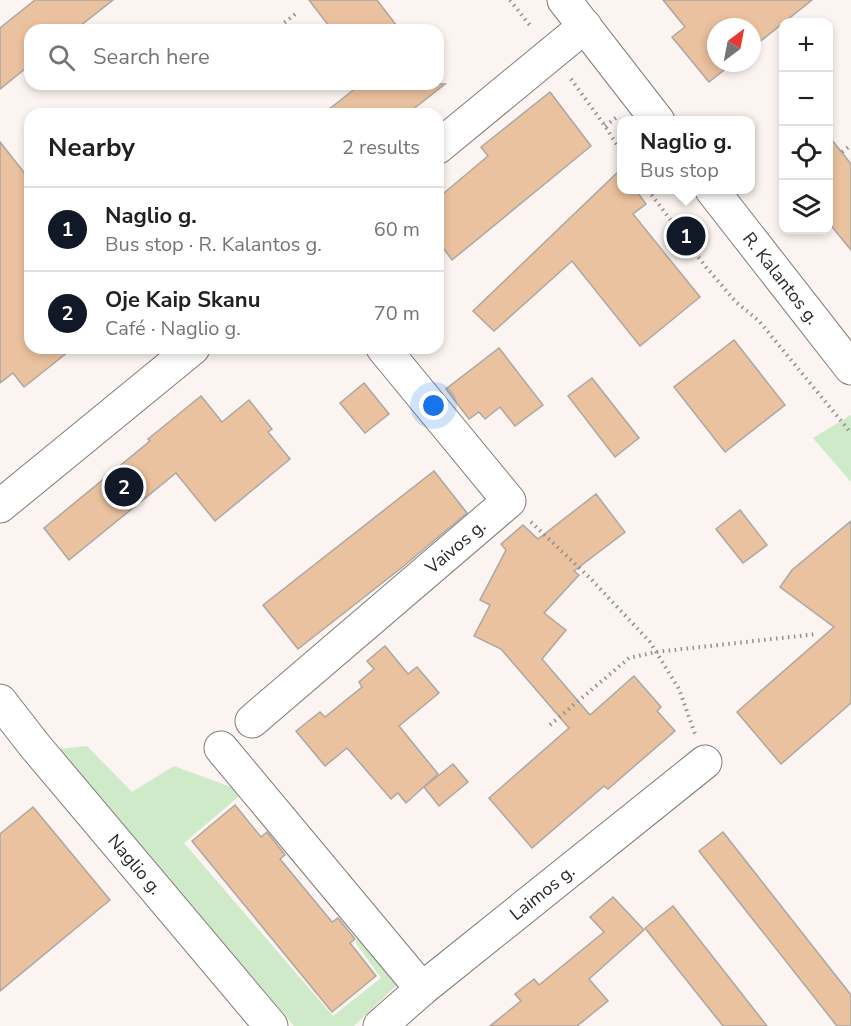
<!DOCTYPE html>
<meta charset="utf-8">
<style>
body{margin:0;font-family:"Nunito Sans",sans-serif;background:#f2f2f2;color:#202124}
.controls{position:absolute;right:18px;top:18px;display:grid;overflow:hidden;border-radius:12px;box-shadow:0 3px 9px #0003}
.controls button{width:54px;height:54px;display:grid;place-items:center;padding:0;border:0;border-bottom:2px solid #e0e0e0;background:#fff;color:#202124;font:30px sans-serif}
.compass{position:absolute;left:707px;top:18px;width:54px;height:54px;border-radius:50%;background:#fff;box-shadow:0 3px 9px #0003;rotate:32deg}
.you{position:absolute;left:434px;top:406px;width:21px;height:21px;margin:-15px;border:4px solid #fff;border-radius:50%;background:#1a73e8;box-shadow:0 0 0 9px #1a73e833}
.badge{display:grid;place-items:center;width:39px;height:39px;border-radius:50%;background:#111827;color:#fff;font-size:20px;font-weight:700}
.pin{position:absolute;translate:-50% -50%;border:3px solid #fff;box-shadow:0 2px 6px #0006}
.popup{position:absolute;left:617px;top:116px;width:138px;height:78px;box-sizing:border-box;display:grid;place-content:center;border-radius:12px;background:#fff;filter:drop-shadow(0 2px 4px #0005);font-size:20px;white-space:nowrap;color:#757577}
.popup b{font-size:22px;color:#202124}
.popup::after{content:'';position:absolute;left:50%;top:100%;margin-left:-12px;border:12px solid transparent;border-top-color:#fff}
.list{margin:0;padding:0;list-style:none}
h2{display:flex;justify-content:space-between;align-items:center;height:78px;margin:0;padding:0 24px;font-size:26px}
h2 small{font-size:20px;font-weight:400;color:#757577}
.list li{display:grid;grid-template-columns:39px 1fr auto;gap:18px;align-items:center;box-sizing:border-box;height:84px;padding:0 24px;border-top:2px solid #e0e0e0}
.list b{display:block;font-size:22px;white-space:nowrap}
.list p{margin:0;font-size:20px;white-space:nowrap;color:#757577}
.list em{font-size:20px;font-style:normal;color:#757577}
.icon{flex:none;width:33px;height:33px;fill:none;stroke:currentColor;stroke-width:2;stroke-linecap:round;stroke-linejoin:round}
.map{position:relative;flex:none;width:851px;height:1026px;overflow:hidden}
.search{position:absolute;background:#fff;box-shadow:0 3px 9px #0003;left:24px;top:24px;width:420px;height:66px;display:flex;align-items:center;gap:15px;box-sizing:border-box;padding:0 21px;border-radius:18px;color:#757577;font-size:22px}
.panel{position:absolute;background:#fff;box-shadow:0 3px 9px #0003;left:24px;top:108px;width:420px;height:246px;border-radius:18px}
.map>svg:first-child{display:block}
.green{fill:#ceeac9}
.building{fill:#ebc29f;stroke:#aca7a2;stroke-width:1.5}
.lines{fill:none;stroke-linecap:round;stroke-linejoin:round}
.minor-casing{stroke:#817b78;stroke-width:35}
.primary-casing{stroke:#817b78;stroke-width:35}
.path{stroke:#948f8c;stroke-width:4;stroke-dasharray:1.5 4.5;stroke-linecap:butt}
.minor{stroke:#fff;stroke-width:33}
.primary{stroke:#fff;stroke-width:33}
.labels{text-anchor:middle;stroke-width:4.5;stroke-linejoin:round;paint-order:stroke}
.street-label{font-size:18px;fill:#2a2726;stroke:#fff}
</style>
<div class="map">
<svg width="851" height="1026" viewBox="0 0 851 1026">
<rect width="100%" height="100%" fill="#fbf4f0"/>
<g class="green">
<polygon points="851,415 851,482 813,438"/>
<polygon points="87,746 132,792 174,766 244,792 184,843 333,1016 381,978 355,942 363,933 399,983 354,1026 294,1026 59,749"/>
</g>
<g class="building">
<polygon points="35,0 113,0 75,30 30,30 30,65 0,89 0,28"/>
<polygon points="309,0 377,0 400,30 332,30"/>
<polygon points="663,0 812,0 752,48 752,27 716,27 716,63 733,63 709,82 672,37 685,27"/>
<polygon points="361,84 445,84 407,114 323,114"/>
<polygon points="550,92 591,146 452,260 438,241 438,198 488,156 481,147"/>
<polygon points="828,135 851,164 851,250 828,222"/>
<polygon points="0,142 30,180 30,348 73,348 24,387 13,373 0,383"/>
<polygon points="621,169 621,189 635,189 646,204 633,214 700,297 640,346 572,261 494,331 473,311"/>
<polygon points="734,340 785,405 725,452 674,387"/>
<polygon points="499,348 543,405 515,426 500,407 485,419 479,412 469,419 446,389"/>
<polygon points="592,378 639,438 615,457 568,396"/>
<polygon points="364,383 389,414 365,433 340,403"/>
<polygon points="201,396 222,422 249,400 272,429 268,432 290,459 215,521 176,473 69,560 44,528 150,441 148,439"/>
<polygon points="434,471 467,513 400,569 298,649 263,605"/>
<polygon points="596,494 625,532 574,571 579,575 544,613 566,630 542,659 590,715 634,676 661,707 657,711 675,731 608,789 604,786 532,848 489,798 569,728 501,649 474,636 490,605 480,600 506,550 501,544 523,525 538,539"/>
<polygon points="740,510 767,545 743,563 716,529"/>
<polygon points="851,521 851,703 781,764 737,712 834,627 780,587 792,570"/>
<polygon points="385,646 408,674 417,667 439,693 399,726 438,774 406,803 398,793 391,799 347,748 325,766 296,731 320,712 325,717 362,687 359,682 374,669 367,661"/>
<polygon points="453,764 468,782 439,806 424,787"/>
<polygon points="235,805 261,837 267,832 285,855 280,859 332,922 338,918 355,939 350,943 376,976 332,1012 192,841"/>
<polygon points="33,807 110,900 0,991 0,834"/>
<polygon points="723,832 851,995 851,1026 837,1026 699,851"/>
<polygon points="613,897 644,930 589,979 608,1001 577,1026 490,1026 521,1001 515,994 534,979 539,985 604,932 590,917"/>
<polygon points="673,906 767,1026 723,1026 645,928"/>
</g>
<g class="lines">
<defs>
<g id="minor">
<polyline points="438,147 585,26"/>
<polyline points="0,506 193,348"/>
<path id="s1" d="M0,701L35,746L271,1026"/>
<path id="s2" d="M252,721L509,501L383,348"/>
<polyline points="221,748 422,989"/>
<path id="s3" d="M380,1026L422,989L705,762"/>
</g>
<g id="primary">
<polyline points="564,0 658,121"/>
<path id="s4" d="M712,190L851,368"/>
</g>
</defs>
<use href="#minor" class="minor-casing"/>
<use href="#primary" class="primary-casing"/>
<g class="path">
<polyline points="510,0 532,28"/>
<polyline points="275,30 298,12"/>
<polyline points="571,79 605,126 622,153"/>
<polyline points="203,87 206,84"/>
<polyline points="605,126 617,117"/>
<polyline points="842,152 851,145"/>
<polyline points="648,190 706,267 736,302 759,321 851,433"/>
<polyline points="531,522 591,579 650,642 679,689 695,734"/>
<polyline points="550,725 629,658 656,652 817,634"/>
</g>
<use href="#minor" class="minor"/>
<use href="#primary" class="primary"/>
</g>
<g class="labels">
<g class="street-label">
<text dy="6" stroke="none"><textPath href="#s4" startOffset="112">R. Kalantos g.</textPath></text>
<text dy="6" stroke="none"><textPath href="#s2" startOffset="268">Vaivos g.</textPath></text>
<text dy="6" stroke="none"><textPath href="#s1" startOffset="212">Naglio g.</textPath></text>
<text dy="6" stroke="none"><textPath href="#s3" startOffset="210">Laimos g.</textPath></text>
</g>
</g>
</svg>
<div class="controls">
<button>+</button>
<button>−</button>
<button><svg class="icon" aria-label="locate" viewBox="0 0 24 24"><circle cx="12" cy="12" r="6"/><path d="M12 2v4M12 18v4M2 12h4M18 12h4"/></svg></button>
<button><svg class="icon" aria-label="layers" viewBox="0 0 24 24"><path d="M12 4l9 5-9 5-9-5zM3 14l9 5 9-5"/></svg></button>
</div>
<svg class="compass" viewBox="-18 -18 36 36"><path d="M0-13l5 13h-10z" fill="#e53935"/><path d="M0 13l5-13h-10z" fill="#757577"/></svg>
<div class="you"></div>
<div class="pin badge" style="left:686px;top:236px">1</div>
<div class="popup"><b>Naglio g.</b>Bus stop</div>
<div class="pin badge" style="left:124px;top:487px">2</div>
<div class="search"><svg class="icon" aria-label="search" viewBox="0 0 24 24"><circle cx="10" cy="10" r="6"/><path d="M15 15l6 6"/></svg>Search here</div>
<section class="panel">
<h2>Nearby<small>2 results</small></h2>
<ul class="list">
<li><span class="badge">1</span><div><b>Naglio g.</b><p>Bus stop · R. Kalantos g.</p></div><em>60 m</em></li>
<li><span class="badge">2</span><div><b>Oje Kaip Skanu</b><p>Café · Naglio g.</p></div><em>70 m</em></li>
</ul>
</section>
</div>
